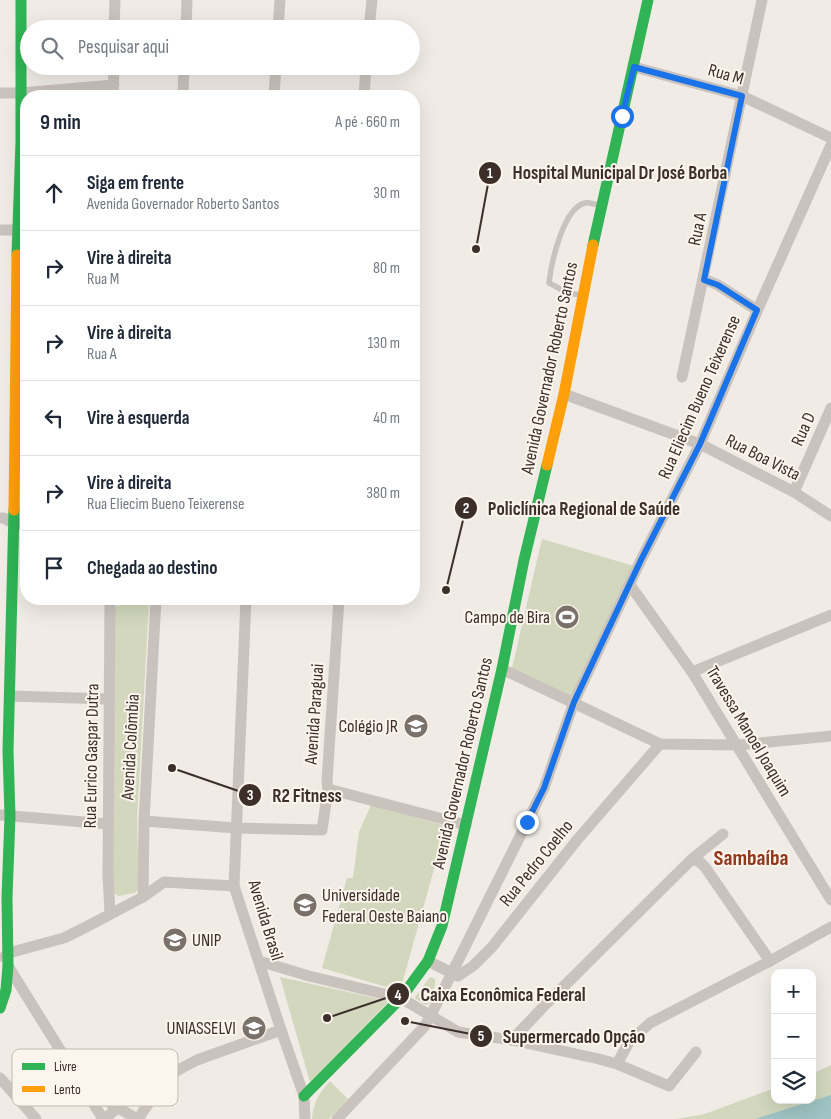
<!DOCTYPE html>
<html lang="pt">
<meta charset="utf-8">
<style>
body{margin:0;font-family:"Sofia Sans Condensed",sans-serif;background:#f2f2f3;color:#1f2937}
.controls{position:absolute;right:15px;bottom:15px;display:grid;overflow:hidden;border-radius:10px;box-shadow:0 5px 20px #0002}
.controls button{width:45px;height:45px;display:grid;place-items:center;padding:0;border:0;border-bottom:1px solid #e0e1e3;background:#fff;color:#1f2937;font:25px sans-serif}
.stop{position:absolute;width:15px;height:15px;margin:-11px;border:4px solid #1a73e8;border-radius:50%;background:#fff}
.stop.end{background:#1a73e8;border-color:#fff;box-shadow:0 1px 5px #0008}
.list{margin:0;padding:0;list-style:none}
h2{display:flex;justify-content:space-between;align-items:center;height:65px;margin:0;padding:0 20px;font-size:21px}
h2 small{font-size:16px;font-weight:400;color:#747a83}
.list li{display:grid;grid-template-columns:32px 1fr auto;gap:15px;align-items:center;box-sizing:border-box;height:75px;padding:0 20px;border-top:1px solid #e0e1e3}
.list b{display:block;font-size:19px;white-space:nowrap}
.list p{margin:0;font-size:16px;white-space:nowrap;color:#747a83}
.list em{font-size:16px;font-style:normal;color:#747a83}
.icon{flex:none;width:28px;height:28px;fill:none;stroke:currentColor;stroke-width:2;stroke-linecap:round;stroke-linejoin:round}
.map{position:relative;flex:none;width:831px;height:1119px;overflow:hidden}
.search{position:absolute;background:#fff;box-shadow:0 5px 20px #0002;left:20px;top:20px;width:400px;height:55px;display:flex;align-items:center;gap:12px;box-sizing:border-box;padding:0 18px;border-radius:28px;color:#747a83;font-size:19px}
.panel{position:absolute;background:#fff;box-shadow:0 5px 20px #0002;left:20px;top:90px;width:400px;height:515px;border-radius:20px}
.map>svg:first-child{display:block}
.green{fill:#d2d7be}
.water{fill:#9fc4c3}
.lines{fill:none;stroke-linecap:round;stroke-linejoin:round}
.lane{stroke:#cac3bd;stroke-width:5.5}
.street{stroke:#cac3bd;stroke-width:11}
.fast{stroke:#30b455;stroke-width:11}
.slow{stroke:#ff9f0a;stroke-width:11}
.route{stroke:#1a73e8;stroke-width:6}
.labels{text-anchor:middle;stroke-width:4;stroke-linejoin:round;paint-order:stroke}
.street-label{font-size:18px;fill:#3c2f2a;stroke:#fcf5ed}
.poi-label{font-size:18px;fill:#3c2f2a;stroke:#fcf5ed;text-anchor:end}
.district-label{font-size:22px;font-weight:bold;fill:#91371d;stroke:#fcf5ed}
.key{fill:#fcf5ed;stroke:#c2bab2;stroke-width:1}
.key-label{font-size:14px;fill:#3c2f2a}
.leader{fill:none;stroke:#3c2f2a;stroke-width:2}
.callout-dot{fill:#3c2f2a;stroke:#fcf5ed;stroke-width:2}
.mark-label{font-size:15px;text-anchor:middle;font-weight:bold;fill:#fff}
.callout-label{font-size:19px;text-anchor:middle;font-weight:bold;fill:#3c2f2a;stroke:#fcf5ed;stroke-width:4;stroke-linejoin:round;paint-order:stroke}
</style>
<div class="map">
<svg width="831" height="1119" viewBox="0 0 831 1119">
<rect width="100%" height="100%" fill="#f0ebe5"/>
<g class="green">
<polygon points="542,539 634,566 573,697 512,668"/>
<polygon points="149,602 137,820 139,888 135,893 118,896 113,892 115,606"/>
<polygon points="371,805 446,826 400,991 322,968 347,878 353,878 359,832"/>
<polygon points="280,977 389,1001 310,1082"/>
<path d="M430,977L435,979C436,986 432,999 428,1005L424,1004L416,999L415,997Z"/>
<polygon points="831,1065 831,1102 777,1119 676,1119 705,1114 775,1088 775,1100 812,1100 812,1074"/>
<path d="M330,1081L348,1099L329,1119H312C313,1103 319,1093 330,1081Z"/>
</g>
<polygon class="water" points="831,1095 831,1119 755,1119"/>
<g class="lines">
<path class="lane" d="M581,295L568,293L549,283C551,264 563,208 585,203C589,202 596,205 600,205"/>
<g class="street">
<polyline points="114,29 115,0"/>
<polyline points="186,29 187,0"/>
<polyline points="278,29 280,0"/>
<polyline points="369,29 372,0"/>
<polyline points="634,67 742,96 831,138"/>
<polyline points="0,93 21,93 114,85"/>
<polyline points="113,96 114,66"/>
<polyline points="183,96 184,66"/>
<polyline points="274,96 276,66"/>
<polyline points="364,96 366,66"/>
<polyline points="0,230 26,230"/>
<polyline points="704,279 718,285 757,310"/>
<polyline points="682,377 762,0"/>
<polyline points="564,394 700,444 794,492 831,516"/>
<polyline points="794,492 831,408"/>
<polyline points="0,518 4,518 14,524 26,524"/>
<polyline points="630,585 692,672 831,900"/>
<polyline points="110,599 108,875 110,913"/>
<polyline points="246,599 234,886 280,1027 304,1096 305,1119"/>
<polyline points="502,669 660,744 738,745 831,736"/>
<polyline points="692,672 831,615"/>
<polyline points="10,696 109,699"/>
<polyline points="328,789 466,825"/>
<polyline points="0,815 108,824"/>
<polyline points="144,821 236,828 322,830 328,789 327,781 339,599"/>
<polyline points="692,859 723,834"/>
<polyline points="143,897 144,821 156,599"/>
<polyline points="4,957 12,952 64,938 86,927 143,897 164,882 234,886"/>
<polyline points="259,961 309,976 401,998 458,1032 512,1040 599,1059 617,1064 669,1086 696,1052"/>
<polyline points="428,961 458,976 473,966 492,947 577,840 660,744"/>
<polyline points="8,966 103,1119"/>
<polyline points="512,1040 546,1004 692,859 700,862 705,867 770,961"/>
<polyline points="617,1064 629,1042 650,1023 770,961 831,927"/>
<polyline points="0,1078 36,1119"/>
<polyline points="83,1087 137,1119"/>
<polyline points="105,1119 141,1086 167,1076 197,1060 281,1030"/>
<polyline points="138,1119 167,1076"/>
<polyline points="337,1119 424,1027 431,1015 544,788 574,702 641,560 700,444 761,302 831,145"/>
</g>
<g class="fast">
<polyline points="593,245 648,0"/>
<polyline points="17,255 21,142 21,0"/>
<polyline points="0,1008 6,990 8,966 7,897 10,816 8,751 14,510"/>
<polyline points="304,1096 401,998 428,961 442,926 502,669 524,560 547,465"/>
</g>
<g class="slow">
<polyline points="547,465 564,394 593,245"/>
<polyline points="14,510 17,255"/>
</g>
</g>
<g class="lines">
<polyline class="route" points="527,822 544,788 574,702 641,560 700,444 757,310 718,285 704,280 742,96 634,67 622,116"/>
</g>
<defs>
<symbol id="stadium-disc" viewBox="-11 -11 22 22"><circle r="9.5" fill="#7b716b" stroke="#fcf5ed"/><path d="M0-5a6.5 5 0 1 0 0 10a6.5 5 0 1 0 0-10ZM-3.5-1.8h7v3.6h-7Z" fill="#fff"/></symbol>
<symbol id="school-disc" viewBox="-11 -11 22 22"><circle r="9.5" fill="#7b716b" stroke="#fcf5ed"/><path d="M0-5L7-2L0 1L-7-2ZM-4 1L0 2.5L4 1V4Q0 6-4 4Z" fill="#fff"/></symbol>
<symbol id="university-disc" viewBox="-11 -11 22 22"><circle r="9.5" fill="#7b716b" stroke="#fcf5ed"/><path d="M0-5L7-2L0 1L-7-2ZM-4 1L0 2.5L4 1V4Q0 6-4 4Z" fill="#fff"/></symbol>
</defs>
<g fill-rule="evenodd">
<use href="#stadium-disc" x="553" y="603" width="28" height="28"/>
<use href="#school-disc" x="402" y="712" width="28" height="28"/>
<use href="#university-disc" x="291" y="891" width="28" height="28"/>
<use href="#university-disc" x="161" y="926" width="28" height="28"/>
<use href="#university-disc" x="240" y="1014" width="28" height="28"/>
</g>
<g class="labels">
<g class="street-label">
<text transform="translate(726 74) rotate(16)" y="6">Rua M</text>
<text transform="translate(697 229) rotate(-78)" y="6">Rua A</text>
<text transform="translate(549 368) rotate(-78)" y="6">Avenida Governador Roberto Santos</text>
<text transform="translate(699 397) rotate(-66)" y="6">Rua Eliecim Bueno Teixerense</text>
<text transform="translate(803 429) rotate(-66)" y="6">Rua D</text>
<text transform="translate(763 457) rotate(27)" y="6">Rua Boa Vista</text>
<text transform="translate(314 714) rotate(-86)" y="6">Avenida Paraguai</text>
<text transform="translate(749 731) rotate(59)" y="6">Travessa Manoel Joaquim</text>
<text transform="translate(130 747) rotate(-87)" y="6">Avenida Colômbia</text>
<text transform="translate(91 756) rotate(-89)" y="6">Rua Eurico Gaspar Dutra</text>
<text transform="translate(462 763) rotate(-77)" y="6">Avenida Governador Roberto Santos</text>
<text transform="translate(536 863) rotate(-51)" y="6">Rua Pedro Coelho</text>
<text transform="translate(266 920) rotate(73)" y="6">Avenida Brasil</text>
</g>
<g class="poi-label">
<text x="550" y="623">Campo de Bira</text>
<text x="398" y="732">Colégio JR</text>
<text x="322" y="901" text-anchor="start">Universidade<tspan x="322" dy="21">Federal Oeste Baiano</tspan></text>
<text x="192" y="946" text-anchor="start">UNIP</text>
<text x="236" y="1034">UNIASSELVI</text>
</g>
<g class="district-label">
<text x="751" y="865">Sambaíba</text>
</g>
</g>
<rect x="12" y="1049" width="166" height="57" rx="8" class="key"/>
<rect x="22" y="1063" width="23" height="7" fill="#30b455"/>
<rect x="22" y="1086" width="23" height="6" fill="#ff9f0a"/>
<g class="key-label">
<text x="54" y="1071">Livre</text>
<text x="54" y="1094">Lento</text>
</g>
<path class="leader" d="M476 249L490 173M446 590L466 508M172 768L250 795M327 1018L398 994M405 1021L481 1036"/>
<g class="callout-dot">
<circle cx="476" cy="249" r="5"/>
<circle cx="446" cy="590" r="5"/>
<circle cx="172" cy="768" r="5"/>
<circle cx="327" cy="1018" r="5"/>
<circle cx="405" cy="1021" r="5"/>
<circle cx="490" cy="173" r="12"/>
<circle cx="466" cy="508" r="12"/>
<circle cx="250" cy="795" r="12"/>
<circle cx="398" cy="994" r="12"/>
<circle cx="481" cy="1036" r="12"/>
</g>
<g class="mark-label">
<text x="490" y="178">1</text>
<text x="466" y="513">2</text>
<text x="250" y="800">3</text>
<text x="398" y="1000">4</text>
<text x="481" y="1041">5</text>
</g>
<g class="callout-label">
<text x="620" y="179">Hospital Municipal Dr José Borba</text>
<text x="584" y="515">Policlínica Regional de Saúde</text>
<text x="307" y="802">R2 Fitness</text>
<text x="503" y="1001">Caixa Econômica Federal</text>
<text x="574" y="1043">Supermercado Opção</text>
</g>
</svg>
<div class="controls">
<button>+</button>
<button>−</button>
<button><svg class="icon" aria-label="layers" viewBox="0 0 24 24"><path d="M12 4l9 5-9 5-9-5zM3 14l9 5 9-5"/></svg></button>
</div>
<div class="stop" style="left:622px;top:116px"></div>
<div class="stop end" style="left:527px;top:822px"></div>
<div class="search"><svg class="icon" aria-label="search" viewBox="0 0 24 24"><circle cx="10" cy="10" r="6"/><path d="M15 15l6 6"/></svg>Pesquisar aqui</div>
<section class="panel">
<h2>9 min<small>A pé · 660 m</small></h2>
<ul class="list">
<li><svg class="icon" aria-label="ahead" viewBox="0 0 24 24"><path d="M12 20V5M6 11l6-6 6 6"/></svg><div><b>Siga em frente</b><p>Avenida Governador Roberto Santos</p></div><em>30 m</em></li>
<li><svg class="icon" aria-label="right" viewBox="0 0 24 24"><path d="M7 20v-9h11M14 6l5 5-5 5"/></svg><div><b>Vire à direita</b><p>Rua M</p></div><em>80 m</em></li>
<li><svg class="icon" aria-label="right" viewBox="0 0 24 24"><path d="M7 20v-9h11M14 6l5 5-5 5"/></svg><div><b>Vire à direita</b><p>Rua A</p></div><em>130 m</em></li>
<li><svg class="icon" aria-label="left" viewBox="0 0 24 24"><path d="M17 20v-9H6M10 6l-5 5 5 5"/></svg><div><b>Vire à esquerda</b></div><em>40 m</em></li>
<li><svg class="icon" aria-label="right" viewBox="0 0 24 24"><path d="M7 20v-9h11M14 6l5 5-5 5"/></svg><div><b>Vire à direita</b><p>Rua Eliecim Bueno Teixerense</p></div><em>380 m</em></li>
<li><svg class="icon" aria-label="arrive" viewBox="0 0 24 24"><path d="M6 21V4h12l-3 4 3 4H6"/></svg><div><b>Chegada ao destino</b></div></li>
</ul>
</section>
</div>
